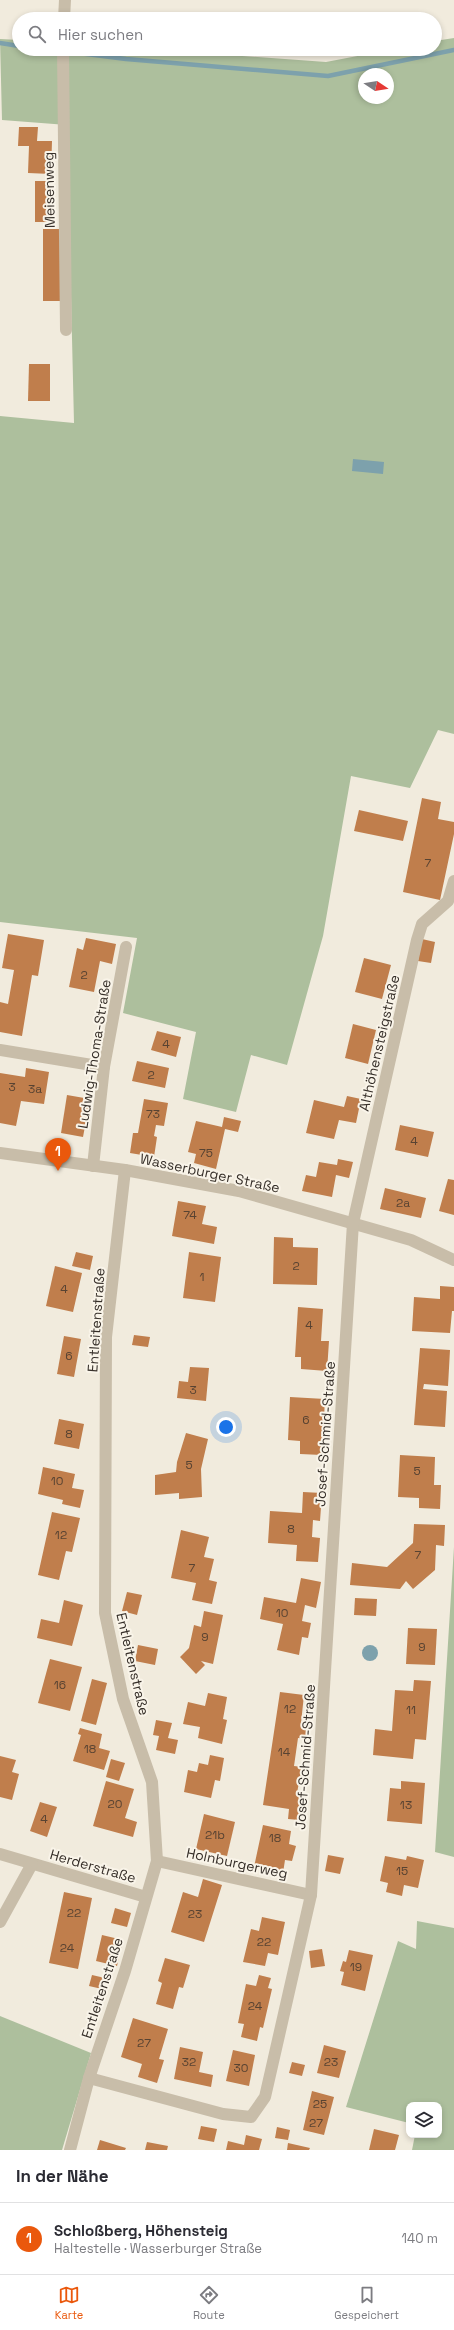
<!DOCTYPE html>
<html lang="de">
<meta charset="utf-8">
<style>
body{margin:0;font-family:"Space Grotesk",sans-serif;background:#f7f7f7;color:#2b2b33}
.controls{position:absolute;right:12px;bottom:12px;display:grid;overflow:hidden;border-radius:8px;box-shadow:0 2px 6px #0003}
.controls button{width:36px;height:36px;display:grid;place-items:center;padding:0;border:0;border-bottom:1px solid #e1e1e2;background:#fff;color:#2b2b33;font:20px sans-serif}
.compass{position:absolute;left:358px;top:68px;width:36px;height:36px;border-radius:50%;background:#fff;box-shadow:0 2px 6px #0003;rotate:102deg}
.you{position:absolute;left:226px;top:1427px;width:14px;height:14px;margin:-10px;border:3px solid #fff;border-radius:50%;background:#1a73e8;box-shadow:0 0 0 6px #1a73e833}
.badge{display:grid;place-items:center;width:26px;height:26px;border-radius:50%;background:#ea580c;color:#fff;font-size:13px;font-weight:700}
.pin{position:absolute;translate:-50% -33px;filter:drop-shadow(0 1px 2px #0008)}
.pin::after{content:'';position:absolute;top:21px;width:14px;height:12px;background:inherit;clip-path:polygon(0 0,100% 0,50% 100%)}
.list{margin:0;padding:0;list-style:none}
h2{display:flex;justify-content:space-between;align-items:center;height:52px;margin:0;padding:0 16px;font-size:17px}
h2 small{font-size:13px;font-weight:400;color:#7c7c81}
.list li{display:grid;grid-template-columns:26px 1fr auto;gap:12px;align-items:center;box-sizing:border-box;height:72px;padding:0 16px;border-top:1px solid #e1e1e2}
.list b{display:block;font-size:15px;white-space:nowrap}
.list p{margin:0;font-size:13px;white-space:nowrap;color:#7c7c81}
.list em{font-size:13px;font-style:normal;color:#7c7c81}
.icon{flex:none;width:22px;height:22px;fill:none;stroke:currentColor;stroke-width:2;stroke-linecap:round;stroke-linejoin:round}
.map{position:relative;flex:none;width:454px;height:2150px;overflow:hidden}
.search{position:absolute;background:#fff;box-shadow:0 2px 6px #0003;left:12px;right:12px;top:12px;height:44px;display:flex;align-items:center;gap:10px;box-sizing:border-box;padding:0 14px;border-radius:22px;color:#7c7c81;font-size:15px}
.sheet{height:124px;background:#fff}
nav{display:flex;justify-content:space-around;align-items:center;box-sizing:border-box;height:56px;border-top:1px solid #e1e1e2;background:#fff;font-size:11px;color:#7c7c81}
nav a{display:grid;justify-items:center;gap:2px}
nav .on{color:#ea580c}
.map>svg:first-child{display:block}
.green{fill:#adbf9d;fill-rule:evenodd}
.water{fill:#7da1ac}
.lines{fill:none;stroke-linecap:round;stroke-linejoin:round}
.stream{stroke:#7da1ac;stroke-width:4.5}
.building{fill:#c07e4c}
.street{stroke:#c8bda9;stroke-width:12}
.labels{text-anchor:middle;stroke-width:4;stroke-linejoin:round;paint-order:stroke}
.number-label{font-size:12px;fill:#584332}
.street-label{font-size:14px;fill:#362f29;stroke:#f9f4e9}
</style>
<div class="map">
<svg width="454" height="2150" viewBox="0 0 454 2150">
<rect width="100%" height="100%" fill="#f1ebdd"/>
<g class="green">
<path d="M454,38V734L438,730L410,788L351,776L323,936L287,1065L251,1055L236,1112L183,1099L196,1032L123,1013L137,938L0,922V416L74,423L67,125L2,120L0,39L19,40V49H147L326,62L394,49H435V41ZM364,74H388V98H364Z"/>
<polygon points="454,1547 454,1857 435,1852"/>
<polygon points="417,1921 454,1928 454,2150 412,2150 415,2135 439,2135 439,2105 409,2105 409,2123 346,2107 398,1941 416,1949"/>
<polygon points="0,2016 91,2053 62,2150 0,2150"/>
</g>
<g class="water">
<polygon points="353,459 384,462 383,474 352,471"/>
<circle cx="370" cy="1653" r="8"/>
</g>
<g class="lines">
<g class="stream">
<polyline points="0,43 19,46"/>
<polyline points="47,49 126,59 328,76 454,50"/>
</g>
</g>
<g class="building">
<polygon points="19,127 38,127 37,141 52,141 51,174 28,173 29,146 18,146"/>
<rect x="35" y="181" width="16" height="41"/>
<rect x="43" y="229" width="17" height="72"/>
<polygon points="29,364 50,364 50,401 28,401"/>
<polygon points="422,798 441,802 438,819 454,822 454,834 440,900 403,892"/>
<polygon points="359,810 408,821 403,841 354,831"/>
<polygon points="8,934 44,940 38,976 32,975 22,1036 0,1032 0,1002 8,1004 14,970 2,968"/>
<polygon points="86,938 116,944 112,964 100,961 94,992 69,987 77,948 83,950"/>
<polygon points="422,939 435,942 431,963 418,961"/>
<polygon points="364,958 391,965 382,999 355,992"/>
<polygon points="353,1024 376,1030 368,1064 345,1058"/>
<polygon points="157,1031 181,1037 176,1057 151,1050"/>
<polygon points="137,1061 169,1068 165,1088 132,1081"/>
<polygon points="26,1068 49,1072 44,1104 21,1101 16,1126 0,1123 0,1073 25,1077"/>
<polygon points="67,1095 90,1099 83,1137 61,1133"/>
<polygon points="347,1096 361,1099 356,1123 339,1120 334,1139 306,1133 314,1100 344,1107"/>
<polygon points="144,1099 168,1103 164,1126 156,1125 154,1136 157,1137 154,1157 130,1153 133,1133 138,1133"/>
<polygon points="224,1117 241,1121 238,1132 225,1129 216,1169 194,1163 196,1154 188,1152 196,1121 222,1127"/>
<polygon points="400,1125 434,1132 428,1157 395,1150"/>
<polygon points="338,1159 353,1162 349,1178 336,1175 332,1197 302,1191 306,1175 316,1177 319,1162 337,1165"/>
<polygon points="448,1179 454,1180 454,1215 439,1211"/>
<polygon points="385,1188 426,1198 421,1218 380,1209"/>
<polygon points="178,1201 206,1206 202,1224 217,1227 214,1244 172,1236"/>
<polygon points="274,1237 293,1238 293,1247 318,1248 317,1285 273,1284"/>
<polygon points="76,1252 93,1256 90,1270 72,1266"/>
<polygon points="189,1252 221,1257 215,1302 183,1298"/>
<polygon points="55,1266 82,1273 73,1312 46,1306"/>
<polygon points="440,1286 454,1287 454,1311 452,1311 450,1333 412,1331 414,1297 440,1299"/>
<polygon points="298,1307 323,1309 321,1341 329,1341 327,1371 301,1369 301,1357 295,1357"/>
<polygon points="134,1335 150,1337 148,1347 132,1345"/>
<polygon points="64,1336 81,1339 74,1377 57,1374"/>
<polygon points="420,1348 450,1350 448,1386 424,1384 423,1389 447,1391 445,1427 414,1425"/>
<polygon points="190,1367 209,1368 206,1401 177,1398 179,1381 188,1382"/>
<polygon points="290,1397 325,1399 322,1455 300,1454 300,1441 288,1440"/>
<polygon points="59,1419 84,1424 79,1449 54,1444"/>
<polygon points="186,1433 208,1439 201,1469 202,1497 179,1499 179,1493 155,1495 155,1475 176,1472 177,1462"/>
<polygon points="400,1455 435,1457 434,1485 441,1485 440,1509 419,1508 419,1498 398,1497"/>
<polygon points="43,1467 75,1474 72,1488 84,1490 80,1508 62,1504 63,1500 38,1494"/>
<polygon points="303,1492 322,1493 320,1521 313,1520 312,1537 320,1538 318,1562 296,1561 297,1545 268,1543 270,1511 302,1513"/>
<polygon points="52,1512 80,1518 72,1552 66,1551 59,1580 38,1575"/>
<polygon points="414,1524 445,1525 444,1546 436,1545 435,1570 413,1589 406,1581 400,1589 350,1585 352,1563 387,1567 413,1543"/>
<polygon points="181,1530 209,1537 204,1557 214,1559 209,1580 217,1582 212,1604 192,1600 196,1583 171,1578"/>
<polygon points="301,1578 321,1582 316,1608 305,1605 302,1621 311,1623 308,1638 302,1637 299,1655 277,1650 283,1624 260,1619 264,1597 296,1603"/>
<polygon points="127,1592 142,1595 137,1615 122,1611"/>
<polygon points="355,1598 377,1599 376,1616 354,1615"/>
<polygon points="64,1600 83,1605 72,1646 37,1638 41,1619 59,1623"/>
<polygon points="204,1611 223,1615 213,1664 201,1661 205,1665 196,1674 180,1657 189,1648 194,1625 201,1627"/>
<polygon points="408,1628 437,1629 435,1665 406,1664"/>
<polygon points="138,1645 158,1649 155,1665 135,1661"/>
<polygon points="50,1659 82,1667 70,1711 38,1703"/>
<polygon points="92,1679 107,1683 96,1725 81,1721"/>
<polygon points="414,1680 431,1681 426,1740 415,1739 413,1759 373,1755 375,1729 392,1731 395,1690 413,1691"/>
<polygon points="280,1692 304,1695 301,1723 308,1724 307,1739 298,1738 294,1766 302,1767 297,1793 303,1794 299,1820 288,1819 289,1809 263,1805"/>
<polygon points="208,1693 227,1697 223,1719 227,1720 222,1744 198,1738 200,1727 183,1724 188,1702 205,1706"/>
<polygon points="156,1720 172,1723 168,1738 178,1740 175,1754 156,1750 159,1736 153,1735"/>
<polygon points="80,1728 102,1734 99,1748 110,1751 104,1770 73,1761 81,1735 78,1734"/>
<polygon points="210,1755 224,1758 220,1781 215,1780 211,1798 184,1792 188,1770 197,1772 199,1763 208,1765"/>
<polygon points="0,1756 16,1760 12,1772 19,1774 12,1800 0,1797"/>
<polygon points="111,1759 125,1763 119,1781 106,1777"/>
<polygon points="106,1781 134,1789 125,1818 137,1822 133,1837 93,1826"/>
<polygon points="401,1781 425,1783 422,1824 387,1821 390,1788 401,1789"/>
<polygon points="40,1802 57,1807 47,1837 30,1831"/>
<polygon points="204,1814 235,1822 227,1856 196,1849"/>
<polygon points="263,1825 291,1831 289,1844 296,1846 292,1861 285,1860 283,1873 254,1867"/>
<polygon points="328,1855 344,1858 340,1874 325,1871"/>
<polygon points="385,1856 406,1860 407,1856 424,1860 418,1888 404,1885 402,1896 386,1892 388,1883 380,1881"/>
<polygon points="203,1879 222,1885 204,1942 171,1932 183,1892 198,1897"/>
<polygon points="64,1892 92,1898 78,1969 49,1963"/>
<polygon points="115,1908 131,1913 127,1927 111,1923"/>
<polygon points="262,1917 285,1922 278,1955 268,1953 265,1966 243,1962 251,1929 259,1931"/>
<polygon points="102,1935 123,1940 117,1966 96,1961"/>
<polygon points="322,1949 325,1966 311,1968 309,1951"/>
<polygon points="349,1950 373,1955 365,1991 341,1985 344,1972 340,1971 343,1961 346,1962"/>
<polygon points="165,1958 190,1965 183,1988 179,1987 173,2009 156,2004 162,1983 158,1981"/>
<polygon points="92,1975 105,1978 102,1989 89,1986"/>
<polygon points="259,1975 271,1978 268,1988 272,1989 263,2028 260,2027 257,2041 241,2037 244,2024 238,2023 246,1984 256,1986"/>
<polygon points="133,2018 168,2029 159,2059 164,2060 157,2083 138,2077 142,2064 121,2057"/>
<polygon points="324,2045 346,2051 339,2078 317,2073"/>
<polygon points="180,2047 203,2052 199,2072 213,2075 211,2087 174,2079"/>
<polygon points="233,2050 255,2055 249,2086 226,2081"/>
<polygon points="292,2062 305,2065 302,2076 289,2073"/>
<polygon points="312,2091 334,2097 324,2135 303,2130"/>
<polygon points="201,2126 217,2129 214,2142 198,2139"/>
<polygon points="277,2127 290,2130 288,2140 275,2138"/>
<polygon points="374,2129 399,2135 395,2150 369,2150"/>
<polygon points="246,2135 262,2139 259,2150 226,2150 228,2141 244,2145"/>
<polygon points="100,2140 126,2148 125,2150 97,2150"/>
<polygon points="147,2142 168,2146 167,2150 145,2150"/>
<polygon points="288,2143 310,2148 309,2150 287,2150"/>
</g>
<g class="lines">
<g class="street">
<polyline points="64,19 65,0"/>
<polyline points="63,49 66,330"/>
<polyline points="0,1050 104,1067"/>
<polyline points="0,1153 125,1170 239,1191 411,1240 454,1260"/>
<polyline points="93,1166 104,1067 126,947"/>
<polyline points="0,1854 146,1897"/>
<polyline points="157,1861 311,1895"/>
<polyline points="0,1922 32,1864"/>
<polyline points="89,2078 223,2114 251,2117 265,2097 311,1895 353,1223 417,940 422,924 448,901 454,881"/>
<polyline points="70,2150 89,2078 125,1971 157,1861 152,1782 123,1699 105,1613 106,1337 125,1170"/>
</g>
</g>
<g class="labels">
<g class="number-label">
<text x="428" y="867">7</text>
<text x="84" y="979">2</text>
<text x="166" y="1048">4</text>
<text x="151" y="1079">2</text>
<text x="12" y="1091">3</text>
<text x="35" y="1093">3a</text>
<text x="153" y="1118">73</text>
<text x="414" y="1145">4</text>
<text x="206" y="1157">75</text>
<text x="403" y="1207">2a</text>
<text x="190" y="1219">74</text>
<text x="296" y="1270">2</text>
<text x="202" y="1281">1</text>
<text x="64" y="1293">4</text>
<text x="309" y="1329">4</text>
<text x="69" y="1360">6</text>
<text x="193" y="1394">3</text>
<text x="306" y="1424">6</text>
<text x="69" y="1438">8</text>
<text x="189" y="1469">5</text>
<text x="417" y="1475">5</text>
<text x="57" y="1485">10</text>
<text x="291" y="1533">8</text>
<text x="61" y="1539">12</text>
<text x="418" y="1559">7</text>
<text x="192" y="1572">7</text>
<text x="282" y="1617">10</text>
<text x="205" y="1641">9</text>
<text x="422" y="1651">9</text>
<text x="60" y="1689">16</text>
<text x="290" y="1713">12</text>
<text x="411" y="1714">11</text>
<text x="90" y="1753">18</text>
<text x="284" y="1756">14</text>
<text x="115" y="1808">20</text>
<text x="406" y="1809">13</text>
<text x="44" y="1823">4</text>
<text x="215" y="1839">21b</text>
<text x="275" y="1842">18</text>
<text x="402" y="1875">15</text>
<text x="74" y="1917">22</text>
<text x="195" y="1918">23</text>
<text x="264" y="1946">22</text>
<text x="67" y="1952">24</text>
<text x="356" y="1971">19</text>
<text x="255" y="2010">24</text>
<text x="144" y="2047">27</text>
<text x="189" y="2066">32</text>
<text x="331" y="2066">23</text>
<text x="241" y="2072">30</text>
<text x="320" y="2108">25</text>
<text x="316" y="2127">27</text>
</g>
<g class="street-label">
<text transform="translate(49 190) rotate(-91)" y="5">Meisenweg</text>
<text transform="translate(379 1043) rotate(-77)" y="5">Althöhensteigstraße</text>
<text transform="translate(94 1054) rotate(-81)" y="5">Ludwig-Thoma-Straße</text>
<text transform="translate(210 1173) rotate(12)" y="5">Wasserburger Straße</text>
<text transform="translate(96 1320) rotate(-86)" y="5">Entleitenstraße</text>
<text transform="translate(325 1434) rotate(-86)" y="5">Josef-Schmid-Straße</text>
<text transform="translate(133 1664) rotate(77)" y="5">Entleitenstraße</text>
<text transform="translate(305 1757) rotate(-86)" y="5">Josef-Schmid-Straße</text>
<text transform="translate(237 1863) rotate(12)" y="5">Holnburgerweg</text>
<text transform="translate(93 1866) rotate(16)" y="5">Herderstraße</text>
<text transform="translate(102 1988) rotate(-72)" y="5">Entleitenstraße</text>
</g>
</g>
</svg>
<div class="controls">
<button><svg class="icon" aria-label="layers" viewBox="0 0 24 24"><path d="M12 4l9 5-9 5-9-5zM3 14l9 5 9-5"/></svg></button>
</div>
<svg class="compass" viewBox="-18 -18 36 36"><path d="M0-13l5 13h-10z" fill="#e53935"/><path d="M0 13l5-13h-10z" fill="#7c7c81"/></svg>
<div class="you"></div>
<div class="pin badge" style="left:58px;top:1171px">1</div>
<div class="search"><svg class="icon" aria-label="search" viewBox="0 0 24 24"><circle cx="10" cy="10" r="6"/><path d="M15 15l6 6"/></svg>Hier suchen</div>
</div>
<section class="sheet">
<h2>In der Nähe<small></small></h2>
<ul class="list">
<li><span class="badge">1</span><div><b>Schloßberg, Höhensteig</b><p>Haltestelle · Wasserburger Straße</p></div><em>140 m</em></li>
</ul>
</section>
<nav>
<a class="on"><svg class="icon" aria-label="map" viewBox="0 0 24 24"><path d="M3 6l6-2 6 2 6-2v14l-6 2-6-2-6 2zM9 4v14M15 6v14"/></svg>Karte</a>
<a><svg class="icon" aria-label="directions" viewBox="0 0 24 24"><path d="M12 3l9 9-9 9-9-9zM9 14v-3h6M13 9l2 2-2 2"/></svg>Route</a>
<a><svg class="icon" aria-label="saved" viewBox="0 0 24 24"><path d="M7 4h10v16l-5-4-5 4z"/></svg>Gespeichert</a>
</nav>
